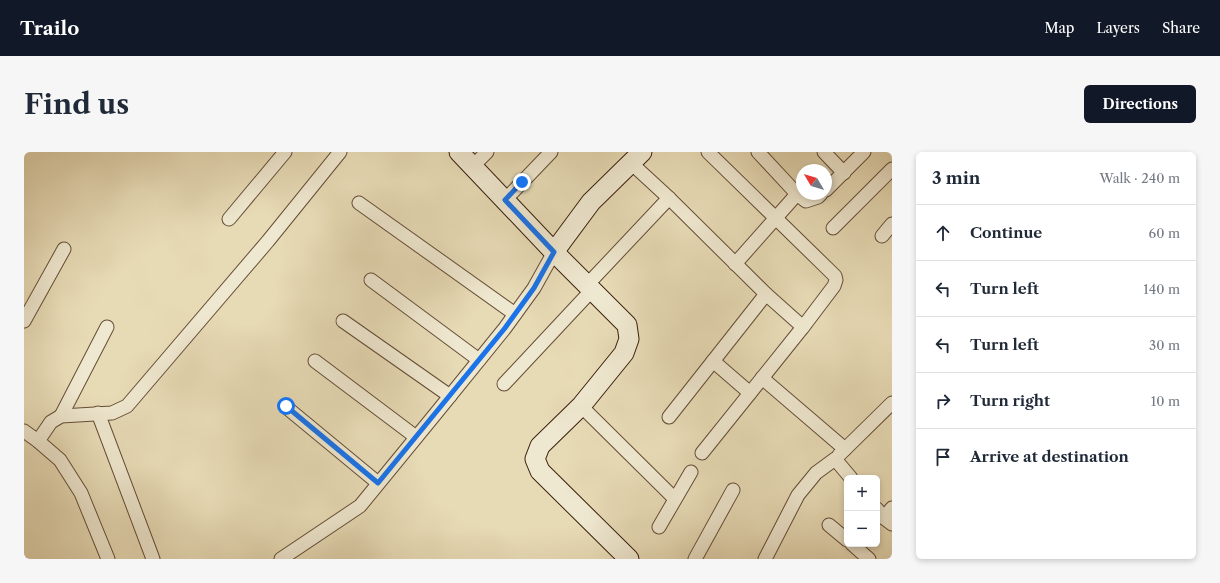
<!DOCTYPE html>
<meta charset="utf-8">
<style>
body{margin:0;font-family:"Libre Caslon Text",serif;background:#f6f6f7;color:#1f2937}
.controls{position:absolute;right:12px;bottom:12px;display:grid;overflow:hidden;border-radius:6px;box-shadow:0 2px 6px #0003}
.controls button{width:36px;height:36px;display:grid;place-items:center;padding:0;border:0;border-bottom:1px solid #e0e1e3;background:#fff;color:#1f2937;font:20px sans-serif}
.compass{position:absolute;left:772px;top:12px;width:36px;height:36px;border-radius:50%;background:#fff;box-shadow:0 2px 6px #0003;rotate:308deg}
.stop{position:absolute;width:12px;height:12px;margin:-9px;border:3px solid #1a73e8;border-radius:50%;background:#fff}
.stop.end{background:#1a73e8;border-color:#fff;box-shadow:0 1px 4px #0008}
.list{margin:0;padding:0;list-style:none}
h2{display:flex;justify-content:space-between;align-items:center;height:52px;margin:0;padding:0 16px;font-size:17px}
h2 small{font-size:13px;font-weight:400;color:#747a83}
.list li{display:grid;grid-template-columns:26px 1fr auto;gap:12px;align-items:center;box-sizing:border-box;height:56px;padding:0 16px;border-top:1px solid #e0e1e3}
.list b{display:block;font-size:15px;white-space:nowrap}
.list em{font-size:13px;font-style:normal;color:#747a83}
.icon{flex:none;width:22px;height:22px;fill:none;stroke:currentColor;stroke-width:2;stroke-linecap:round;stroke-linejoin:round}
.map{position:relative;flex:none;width:868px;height:407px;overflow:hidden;border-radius:6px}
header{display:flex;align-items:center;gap:24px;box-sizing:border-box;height:56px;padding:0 20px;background:#111827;color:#fff}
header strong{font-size:19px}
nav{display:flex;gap:22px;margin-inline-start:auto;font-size:14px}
.intro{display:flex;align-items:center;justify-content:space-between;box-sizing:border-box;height:96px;padding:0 24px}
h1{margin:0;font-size:28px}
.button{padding:10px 18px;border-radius:6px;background:#111827;color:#fff;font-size:14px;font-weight:700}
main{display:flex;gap:24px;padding:0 24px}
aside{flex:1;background:#fff;border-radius:6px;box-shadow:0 2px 6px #0003}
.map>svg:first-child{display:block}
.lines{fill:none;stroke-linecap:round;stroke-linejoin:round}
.street-casing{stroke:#644d36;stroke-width:15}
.secondary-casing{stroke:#391e0b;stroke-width:21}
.street{stroke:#efe8d0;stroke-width:13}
.secondary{stroke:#efe8d0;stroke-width:19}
.route{stroke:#1a73e8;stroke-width:5}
</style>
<header>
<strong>Trailo</strong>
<nav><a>Map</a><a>Layers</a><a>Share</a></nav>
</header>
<div class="intro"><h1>Find us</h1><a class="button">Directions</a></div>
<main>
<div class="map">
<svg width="868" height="407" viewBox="0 0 868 407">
<rect width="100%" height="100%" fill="#e7dbb6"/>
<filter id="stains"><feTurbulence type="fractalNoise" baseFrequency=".005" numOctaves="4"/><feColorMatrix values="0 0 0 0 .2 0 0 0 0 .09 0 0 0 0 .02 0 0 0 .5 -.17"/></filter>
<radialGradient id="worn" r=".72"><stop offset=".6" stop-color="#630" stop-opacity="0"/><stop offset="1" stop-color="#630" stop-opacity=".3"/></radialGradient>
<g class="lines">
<defs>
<g id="street">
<polyline points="684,0 811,124 812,128 810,134 779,175"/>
<polyline points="734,0 773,42 782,49 794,45 797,42"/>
<polyline points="800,0 820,21"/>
<polyline points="607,11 645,46 742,142 645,265"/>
<polyline points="449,14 463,0"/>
<polyline points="802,38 840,0"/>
<polyline points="481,48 527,0"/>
<polyline points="335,51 491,162"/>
<polyline points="205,67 261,0"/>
<polyline points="809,76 868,17"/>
<polyline points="858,84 868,72"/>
<polyline points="711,112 773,42"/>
<polyline points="347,128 455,208"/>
<polyline points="563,133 645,46"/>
<polyline points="0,169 40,97"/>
<polyline points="319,169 426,244"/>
<polyline points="291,209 392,285"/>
<polyline points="689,209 726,241"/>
<polyline points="738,226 821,297"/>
<polyline points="480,232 568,138"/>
<polyline points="557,254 651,347"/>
<polyline points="262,255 354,331"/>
<polyline points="74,261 129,407"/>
<polyline points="37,264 83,175"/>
<polyline points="0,279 14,289 36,308 57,341 84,407"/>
<polyline points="14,289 27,270 37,264 88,261 103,254 244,89 316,0"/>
<polyline points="678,301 779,175 742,142"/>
<polyline points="815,303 868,251"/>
<polyline points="853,357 860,366 868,372"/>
<polyline points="860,366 868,356"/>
<polyline points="805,373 823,388"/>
<polyline points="635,375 667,320"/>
<polyline points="828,392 845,407"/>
<polyline points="257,407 336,354 413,260 481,176 510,136 530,100"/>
<polyline points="671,407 709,338"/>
<polyline points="741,407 774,343 792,321 811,307 827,326"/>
</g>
<g id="secondary">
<polyline points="435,0 530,100 567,50 618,0"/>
<polyline points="530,100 603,173 605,187 600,201 557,254 516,294 511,307 516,319 605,407"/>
</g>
</defs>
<use href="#street" class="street-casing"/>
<use href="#secondary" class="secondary-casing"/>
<use href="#street" class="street"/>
<use href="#secondary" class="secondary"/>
</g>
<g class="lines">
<polyline class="route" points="262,254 354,331 481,176 510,136 530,100 481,48 498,30"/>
</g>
<rect width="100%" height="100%" filter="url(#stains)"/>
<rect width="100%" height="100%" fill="url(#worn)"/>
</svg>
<div class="controls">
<button>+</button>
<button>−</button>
</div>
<svg class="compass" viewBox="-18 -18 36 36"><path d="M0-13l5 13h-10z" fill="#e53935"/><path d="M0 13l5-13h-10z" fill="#747a83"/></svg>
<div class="stop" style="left:262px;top:254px"></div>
<div class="stop end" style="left:498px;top:30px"></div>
</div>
<aside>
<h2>3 min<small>Walk · 240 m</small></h2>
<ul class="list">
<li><svg class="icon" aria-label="ahead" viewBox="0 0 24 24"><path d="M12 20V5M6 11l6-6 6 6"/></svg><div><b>Continue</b></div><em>60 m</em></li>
<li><svg class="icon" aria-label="left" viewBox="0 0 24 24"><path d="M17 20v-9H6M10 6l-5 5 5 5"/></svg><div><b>Turn left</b></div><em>140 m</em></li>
<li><svg class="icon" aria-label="left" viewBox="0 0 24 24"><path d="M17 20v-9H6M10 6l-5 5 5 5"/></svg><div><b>Turn left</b></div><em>30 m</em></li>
<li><svg class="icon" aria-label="right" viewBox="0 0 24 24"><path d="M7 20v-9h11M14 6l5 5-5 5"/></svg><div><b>Turn right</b></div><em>10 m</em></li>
<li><svg class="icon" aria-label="arrive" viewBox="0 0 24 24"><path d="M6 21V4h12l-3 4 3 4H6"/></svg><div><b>Arrive at destination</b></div></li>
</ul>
</aside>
</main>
